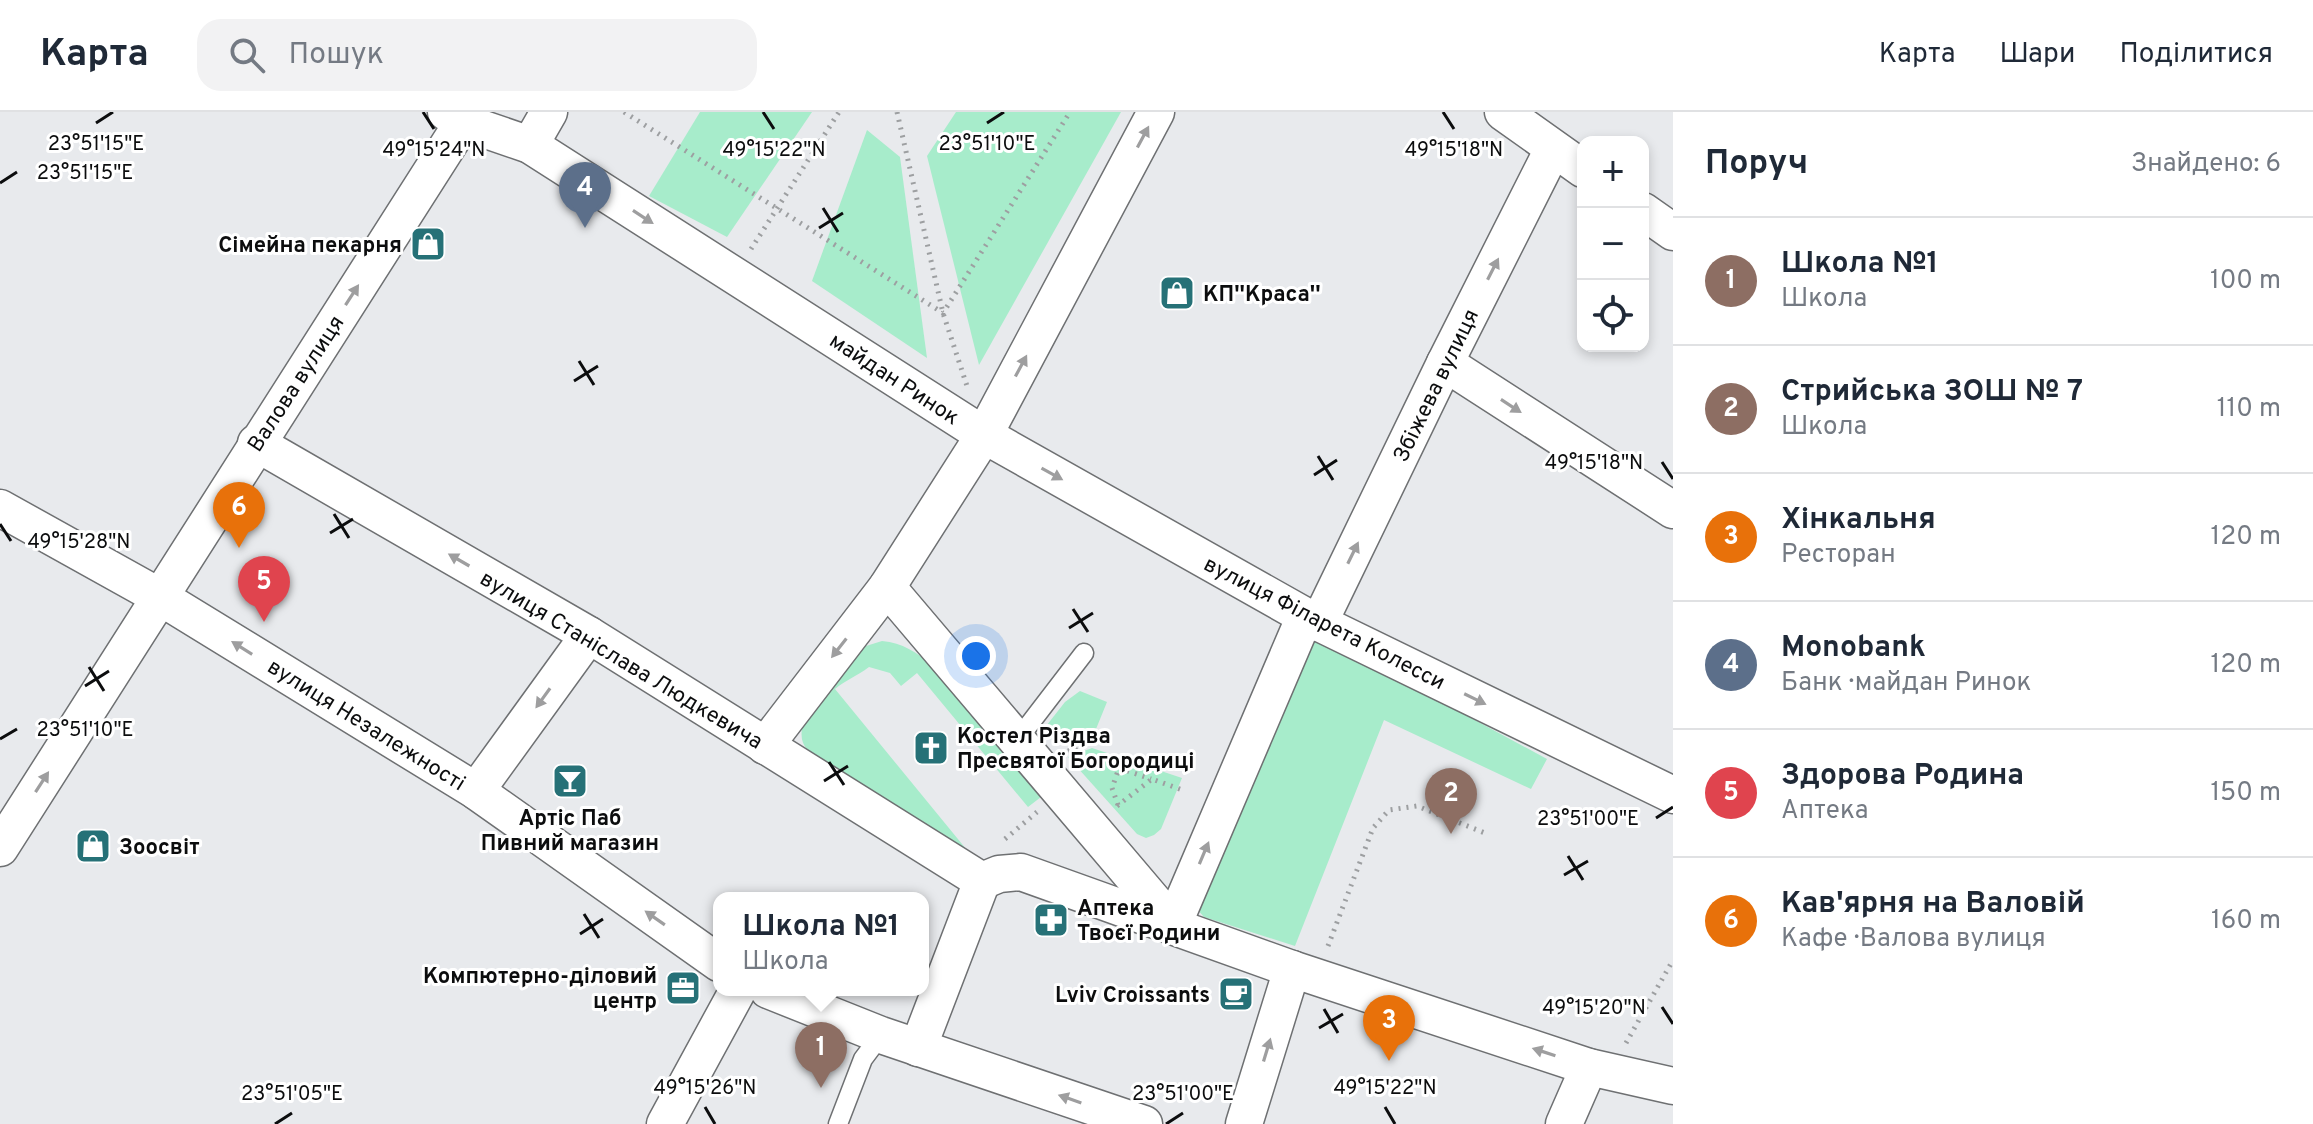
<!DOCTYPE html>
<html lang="uk">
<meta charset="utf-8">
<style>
body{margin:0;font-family:Overpass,sans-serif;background:#f2f2f3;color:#1f2937}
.controls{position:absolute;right:24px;top:24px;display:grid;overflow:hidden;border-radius:16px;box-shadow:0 4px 12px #0003}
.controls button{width:72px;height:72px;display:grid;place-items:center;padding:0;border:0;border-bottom:2px solid #e0e1e3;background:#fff;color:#1f2937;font:40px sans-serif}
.you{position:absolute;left:976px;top:544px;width:28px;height:28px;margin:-20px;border:6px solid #fff;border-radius:50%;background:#1a73e8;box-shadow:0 0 0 12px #1a73e833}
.badge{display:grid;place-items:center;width:52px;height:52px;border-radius:50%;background:#267177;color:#fff;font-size:26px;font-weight:700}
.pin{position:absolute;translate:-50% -66px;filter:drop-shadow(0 2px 4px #0008)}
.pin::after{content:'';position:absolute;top:42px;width:28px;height:24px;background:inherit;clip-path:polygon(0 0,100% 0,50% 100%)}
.popup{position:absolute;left:713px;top:780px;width:216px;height:104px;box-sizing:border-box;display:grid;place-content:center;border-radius:16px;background:#fff;filter:drop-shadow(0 2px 6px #0005);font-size:26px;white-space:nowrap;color:#747a83}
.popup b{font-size:30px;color:#1f2937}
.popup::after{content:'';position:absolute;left:50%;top:100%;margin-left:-16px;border:16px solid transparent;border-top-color:#fff}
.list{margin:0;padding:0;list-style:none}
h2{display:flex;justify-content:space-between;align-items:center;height:104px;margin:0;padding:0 32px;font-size:34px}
h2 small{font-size:26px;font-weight:400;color:#747a83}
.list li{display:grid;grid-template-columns:52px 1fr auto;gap:24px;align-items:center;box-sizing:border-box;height:128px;padding:0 32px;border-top:2px solid #e0e1e3}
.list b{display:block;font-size:30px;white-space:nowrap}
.list p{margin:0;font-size:26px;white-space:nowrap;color:#747a83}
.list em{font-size:26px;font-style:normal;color:#747a83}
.icon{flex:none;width:44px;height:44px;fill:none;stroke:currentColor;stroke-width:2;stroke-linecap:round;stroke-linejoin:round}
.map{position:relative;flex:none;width:1673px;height:1012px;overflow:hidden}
header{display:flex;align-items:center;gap:48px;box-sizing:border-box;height:112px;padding:0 40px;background:#fff;border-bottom:2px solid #e0e1e3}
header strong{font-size:38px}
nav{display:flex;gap:44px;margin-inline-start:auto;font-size:28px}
.search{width:560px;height:72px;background:#f2f2f3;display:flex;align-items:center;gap:20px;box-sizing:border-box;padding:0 28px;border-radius:24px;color:#747a83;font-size:30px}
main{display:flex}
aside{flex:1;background:#fff}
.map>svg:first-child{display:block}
.green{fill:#a7eccb}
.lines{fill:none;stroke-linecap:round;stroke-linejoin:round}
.lane-casing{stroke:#6e7072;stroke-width:21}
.street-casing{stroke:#6e7072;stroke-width:39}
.path{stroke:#9d9fa1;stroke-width:5;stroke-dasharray:2 6;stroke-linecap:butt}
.lane{stroke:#fff;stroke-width:18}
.street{stroke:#fff;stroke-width:36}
.oneway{fill:#9e9e9f}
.ticks{fill:none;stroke:#0c0d0e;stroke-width:3}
.labels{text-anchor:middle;stroke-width:6;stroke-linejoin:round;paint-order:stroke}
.poi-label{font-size:22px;font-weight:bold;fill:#0c0d0e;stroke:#fff;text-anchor:start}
.street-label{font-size:22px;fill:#0c0d0e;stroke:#fff}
.ticks-label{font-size:20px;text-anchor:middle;fill:#0c0d0e;stroke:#fff;stroke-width:6;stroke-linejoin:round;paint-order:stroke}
</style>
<header>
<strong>Карта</strong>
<div class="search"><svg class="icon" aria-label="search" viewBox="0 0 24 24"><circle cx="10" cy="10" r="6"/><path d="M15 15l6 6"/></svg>Пошук</div>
<nav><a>Карта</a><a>Шари</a><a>Поділитися</a></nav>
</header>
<main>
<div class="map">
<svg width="1673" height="1012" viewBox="0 0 1673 1012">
<rect width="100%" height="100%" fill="#e8eaed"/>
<g class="green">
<polygon points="700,0 812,0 727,125 649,84"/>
<polygon points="956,0 1121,0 979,253 927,44"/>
<polygon points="867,18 900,45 927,246 812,169"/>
<polygon points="1318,523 1547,647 1531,677 1384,608 1295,834 1204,805 1196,796 1310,527"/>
<path d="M882,529C903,531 916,540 932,553L1041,685L1028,695L917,561L901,574L890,561L869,555C857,564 846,568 835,577L971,743L822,651C806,637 798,633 803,611L860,539L866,534Z"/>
<polygon points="1080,579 1107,590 1096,617 1057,633 1043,618 1065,590"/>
<polygon points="1092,636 1182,666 1161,717 1154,723 1146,726 1137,722 1068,645"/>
</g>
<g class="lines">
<defs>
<g id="lane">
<polyline points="1018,627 1084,541"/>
<polyline points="838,1012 863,947 881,923"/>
</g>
<g id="street">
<polyline points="446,0 463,10 530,33 984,323 1305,504 1673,683"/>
<polyline points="1503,0 1583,57"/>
<polyline points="530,33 549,0"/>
<polyline points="1643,99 1673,120"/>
<polyline points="1445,251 1673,398"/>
<polyline points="256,331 589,523 982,769"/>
<polyline points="0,396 160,485 476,679 719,851"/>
<polyline points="887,475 1173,812"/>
<polyline points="1319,511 1445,251 1553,37"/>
<polyline points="765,634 887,475 984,323 1156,0"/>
<polyline points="476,679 589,523"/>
<polyline points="0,736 463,10"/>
<polyline points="982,769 999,762 1021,760 1292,857 1589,955 1673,974"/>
<polyline points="1173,813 1305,504"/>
<polyline points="768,878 881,923 1144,1012"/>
<polyline points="918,936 982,769"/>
<polyline points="665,1012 738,878"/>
<polyline points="1244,1012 1292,857"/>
<polyline points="1564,1012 1589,955"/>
</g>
</defs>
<use href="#lane" class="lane-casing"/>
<use href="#street" class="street-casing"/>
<g class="path">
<polyline points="624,0 943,201 1070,0"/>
<polyline points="897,0 943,201 967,274"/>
<polyline points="751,137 839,0"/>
<polyline points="1068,639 1100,626"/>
<polyline points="1118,693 1112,676 1119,656 1151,667"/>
<polyline points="1117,694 1152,667 1185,679"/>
<polyline points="1005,727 1037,700"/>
<polyline points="1328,834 1373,716 1389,698 1417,694 1485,721"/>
<polyline points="1626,931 1673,848"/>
</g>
<use href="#lane" class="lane"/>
<use href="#street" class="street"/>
</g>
<defs><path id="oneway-solid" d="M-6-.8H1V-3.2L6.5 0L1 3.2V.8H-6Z" transform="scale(2)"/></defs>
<g class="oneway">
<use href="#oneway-solid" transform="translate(1143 25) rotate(-62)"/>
<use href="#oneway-solid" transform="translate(643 105) rotate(33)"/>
<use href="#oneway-solid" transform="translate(1493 157) rotate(-63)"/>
<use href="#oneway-solid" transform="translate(352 183) rotate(-57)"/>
<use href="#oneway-solid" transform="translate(1021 254) rotate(-62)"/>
<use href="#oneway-solid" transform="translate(1511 294) rotate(33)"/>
<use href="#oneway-solid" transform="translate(1052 362) rotate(29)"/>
<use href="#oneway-solid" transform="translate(1353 441) rotate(-64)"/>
<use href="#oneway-solid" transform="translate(459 448) rotate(-150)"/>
<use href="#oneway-solid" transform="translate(242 536) rotate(-148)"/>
<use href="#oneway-solid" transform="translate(839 536) rotate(128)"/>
<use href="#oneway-solid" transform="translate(543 586) rotate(126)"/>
<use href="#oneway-solid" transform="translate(1475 587) rotate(26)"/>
<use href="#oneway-solid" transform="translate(42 670) rotate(-57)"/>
<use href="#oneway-solid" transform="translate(1204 741) rotate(-67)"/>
<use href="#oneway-solid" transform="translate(655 806) rotate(-145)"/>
<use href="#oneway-solid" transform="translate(1267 938) rotate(-73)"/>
<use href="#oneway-solid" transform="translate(1544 940) rotate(-162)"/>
<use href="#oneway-solid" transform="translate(1070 987) rotate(-161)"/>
</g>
<path class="ticks" d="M423,0L434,17M763,0L774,17M1443,0L1454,17M96,11L113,0M987,11L1004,0M0,71L17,60M823,96L838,120M819,116L843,101M579,249L594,273M574,269L598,254M1318,344L1333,368M1662,350L1673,367M1314,363L1337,348M334,402L349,426M0,412L11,429M330,421L353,407M1073,497L1088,520M1069,516L1093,501M89,555L104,579M85,574L109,559M0,627L17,617M829,650L844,673M824,669L848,654M1656,706L1673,695M1568,744L1583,768M1564,763L1588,749M584,802L599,826M580,822L603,807M1662,895L1673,912M1324,897L1338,921M1319,916L1343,902M705,995L715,1012M1385,995L1395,1012M275,1012L292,1001M1166,1012L1183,1001"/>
<defs>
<symbol id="shop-square" viewBox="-11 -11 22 22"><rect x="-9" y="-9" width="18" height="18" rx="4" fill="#267177" stroke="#fff"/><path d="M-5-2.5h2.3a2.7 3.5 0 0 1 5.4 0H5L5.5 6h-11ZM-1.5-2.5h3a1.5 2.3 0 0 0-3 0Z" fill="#fff"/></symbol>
<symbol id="church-square" viewBox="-11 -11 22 22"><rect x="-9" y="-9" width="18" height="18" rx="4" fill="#267177" stroke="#fff"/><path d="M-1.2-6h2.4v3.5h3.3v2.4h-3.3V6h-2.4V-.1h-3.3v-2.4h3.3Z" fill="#fff"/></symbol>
<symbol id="bar-square" viewBox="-11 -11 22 22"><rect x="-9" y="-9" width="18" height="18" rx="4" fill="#267177" stroke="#fff"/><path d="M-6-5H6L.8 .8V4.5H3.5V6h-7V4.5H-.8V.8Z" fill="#fff"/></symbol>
<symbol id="pharmacy-square" viewBox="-11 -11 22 22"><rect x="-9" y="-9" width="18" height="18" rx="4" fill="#267177" stroke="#fff"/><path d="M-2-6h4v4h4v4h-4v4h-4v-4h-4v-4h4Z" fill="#fff"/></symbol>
<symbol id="office-square" viewBox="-11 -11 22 22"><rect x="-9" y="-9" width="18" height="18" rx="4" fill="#267177" stroke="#fff"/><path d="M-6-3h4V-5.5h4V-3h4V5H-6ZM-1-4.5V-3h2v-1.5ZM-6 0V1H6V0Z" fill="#fff"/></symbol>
<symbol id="cafe-square" viewBox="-11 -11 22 22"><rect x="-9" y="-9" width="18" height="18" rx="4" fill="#267177" stroke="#fff"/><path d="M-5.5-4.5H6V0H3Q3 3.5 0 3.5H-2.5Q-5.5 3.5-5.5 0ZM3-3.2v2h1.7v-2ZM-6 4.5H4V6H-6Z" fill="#fff"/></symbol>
</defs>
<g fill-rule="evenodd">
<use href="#shop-square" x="408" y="112" width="40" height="40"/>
<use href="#shop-square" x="1157" y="161" width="40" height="40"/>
<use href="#church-square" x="911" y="616" width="40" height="40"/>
<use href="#bar-square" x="550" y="649" width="40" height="40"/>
<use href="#shop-square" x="73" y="714" width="40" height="40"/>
<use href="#pharmacy-square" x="1031" y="788" width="40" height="40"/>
<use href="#office-square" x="663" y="856" width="40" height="40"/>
<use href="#cafe-square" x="1216" y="862" width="40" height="40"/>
</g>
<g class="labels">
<g class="poi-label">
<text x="402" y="140" text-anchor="end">Сімейна пекарня</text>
<text x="1203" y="189">КП''Краса''</text>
<text x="957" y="631">Костел Різдва<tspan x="957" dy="25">Пресвятої Богородиці</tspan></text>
<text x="570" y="713" text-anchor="middle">Артіс Паб<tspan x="570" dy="25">Пивний магазин</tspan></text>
<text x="119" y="742">Зоосвіт</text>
<text x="1077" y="803">Аптека<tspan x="1077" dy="25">Твоєї Родини</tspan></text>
<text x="657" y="871" text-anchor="end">Компютерно-діловий<tspan x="657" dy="25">центр</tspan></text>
<text x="1210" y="890" text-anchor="end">Lviv Croissants</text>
</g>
<g class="street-label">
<text transform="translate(895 266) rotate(33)" y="8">майдан Ринок</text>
<text transform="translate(295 271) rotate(-57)" y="8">Валова вулиця</text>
<text transform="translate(1435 273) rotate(-64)" y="8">Збіжева вулиця</text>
<text transform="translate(1325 510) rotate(27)" y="8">вулиця Філарета Колесси</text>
<text transform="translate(622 547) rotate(31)" y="8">вулиця Станіслава Людкевича</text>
<text transform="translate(367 612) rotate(32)" y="8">вулиця Незалежності</text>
</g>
</g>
<g class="ticks-label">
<text x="96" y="38">23°51'15"E</text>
<text x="987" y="38">23°51'10"E</text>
<text x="1454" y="44">49°15'18"N</text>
<text x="434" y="44">49°15'24"N</text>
<text x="774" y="44">49°15'22"N</text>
<text x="85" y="67">23°51'15"E</text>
<text x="1594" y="357">49°15'18"N</text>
<text x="79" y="436">49°15'28"N</text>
<text x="85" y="624">23°51'10"E</text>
<text x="1588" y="713">23°51'00"E</text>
<text x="1594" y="902">49°15'20"N</text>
<text x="705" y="982">49°15'26"N</text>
<text x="1385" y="982">49°15'22"N</text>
<text x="292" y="988">23°51'05"E</text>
<text x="1183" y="988">23°51'00"E</text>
</g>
</svg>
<div class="controls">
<button>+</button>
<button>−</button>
<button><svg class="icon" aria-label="locate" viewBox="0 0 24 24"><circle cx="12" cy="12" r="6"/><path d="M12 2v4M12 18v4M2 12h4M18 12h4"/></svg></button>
</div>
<div class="you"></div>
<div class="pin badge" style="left:821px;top:976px;background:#8d6e63">1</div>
<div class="popup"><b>Школа №1</b>Школа</div>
<div class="pin badge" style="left:1451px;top:722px;background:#8d6e63">2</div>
<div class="pin badge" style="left:1389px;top:949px;background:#e8710a">3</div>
<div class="pin badge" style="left:585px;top:116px;background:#5c6f8a">4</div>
<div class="pin badge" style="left:264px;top:510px;background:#e0444e">5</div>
<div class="pin badge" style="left:239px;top:436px;background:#e8710a">6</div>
</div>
<aside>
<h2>Поруч<small>Знайдено: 6</small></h2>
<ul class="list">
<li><span class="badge" style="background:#8d6e63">1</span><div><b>Школа №1</b><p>Школа</p></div><em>100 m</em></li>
<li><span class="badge" style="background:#8d6e63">2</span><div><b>Стрийська ЗОШ № 7</b><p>Школа</p></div><em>110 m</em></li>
<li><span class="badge" style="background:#e8710a">3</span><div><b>Хінкальня</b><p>Ресторан</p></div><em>120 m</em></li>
<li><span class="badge" style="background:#5c6f8a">4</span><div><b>Monobank</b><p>Банк · майдан Ринок</p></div><em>120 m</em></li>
<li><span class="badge" style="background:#e0444e">5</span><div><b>Здорова Родина</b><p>Аптека</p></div><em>150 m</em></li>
<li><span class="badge" style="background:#e8710a">6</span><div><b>Кав'ярня на Валовій</b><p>Кафе · Валова вулиця</p></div><em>160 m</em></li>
</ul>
</aside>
</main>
